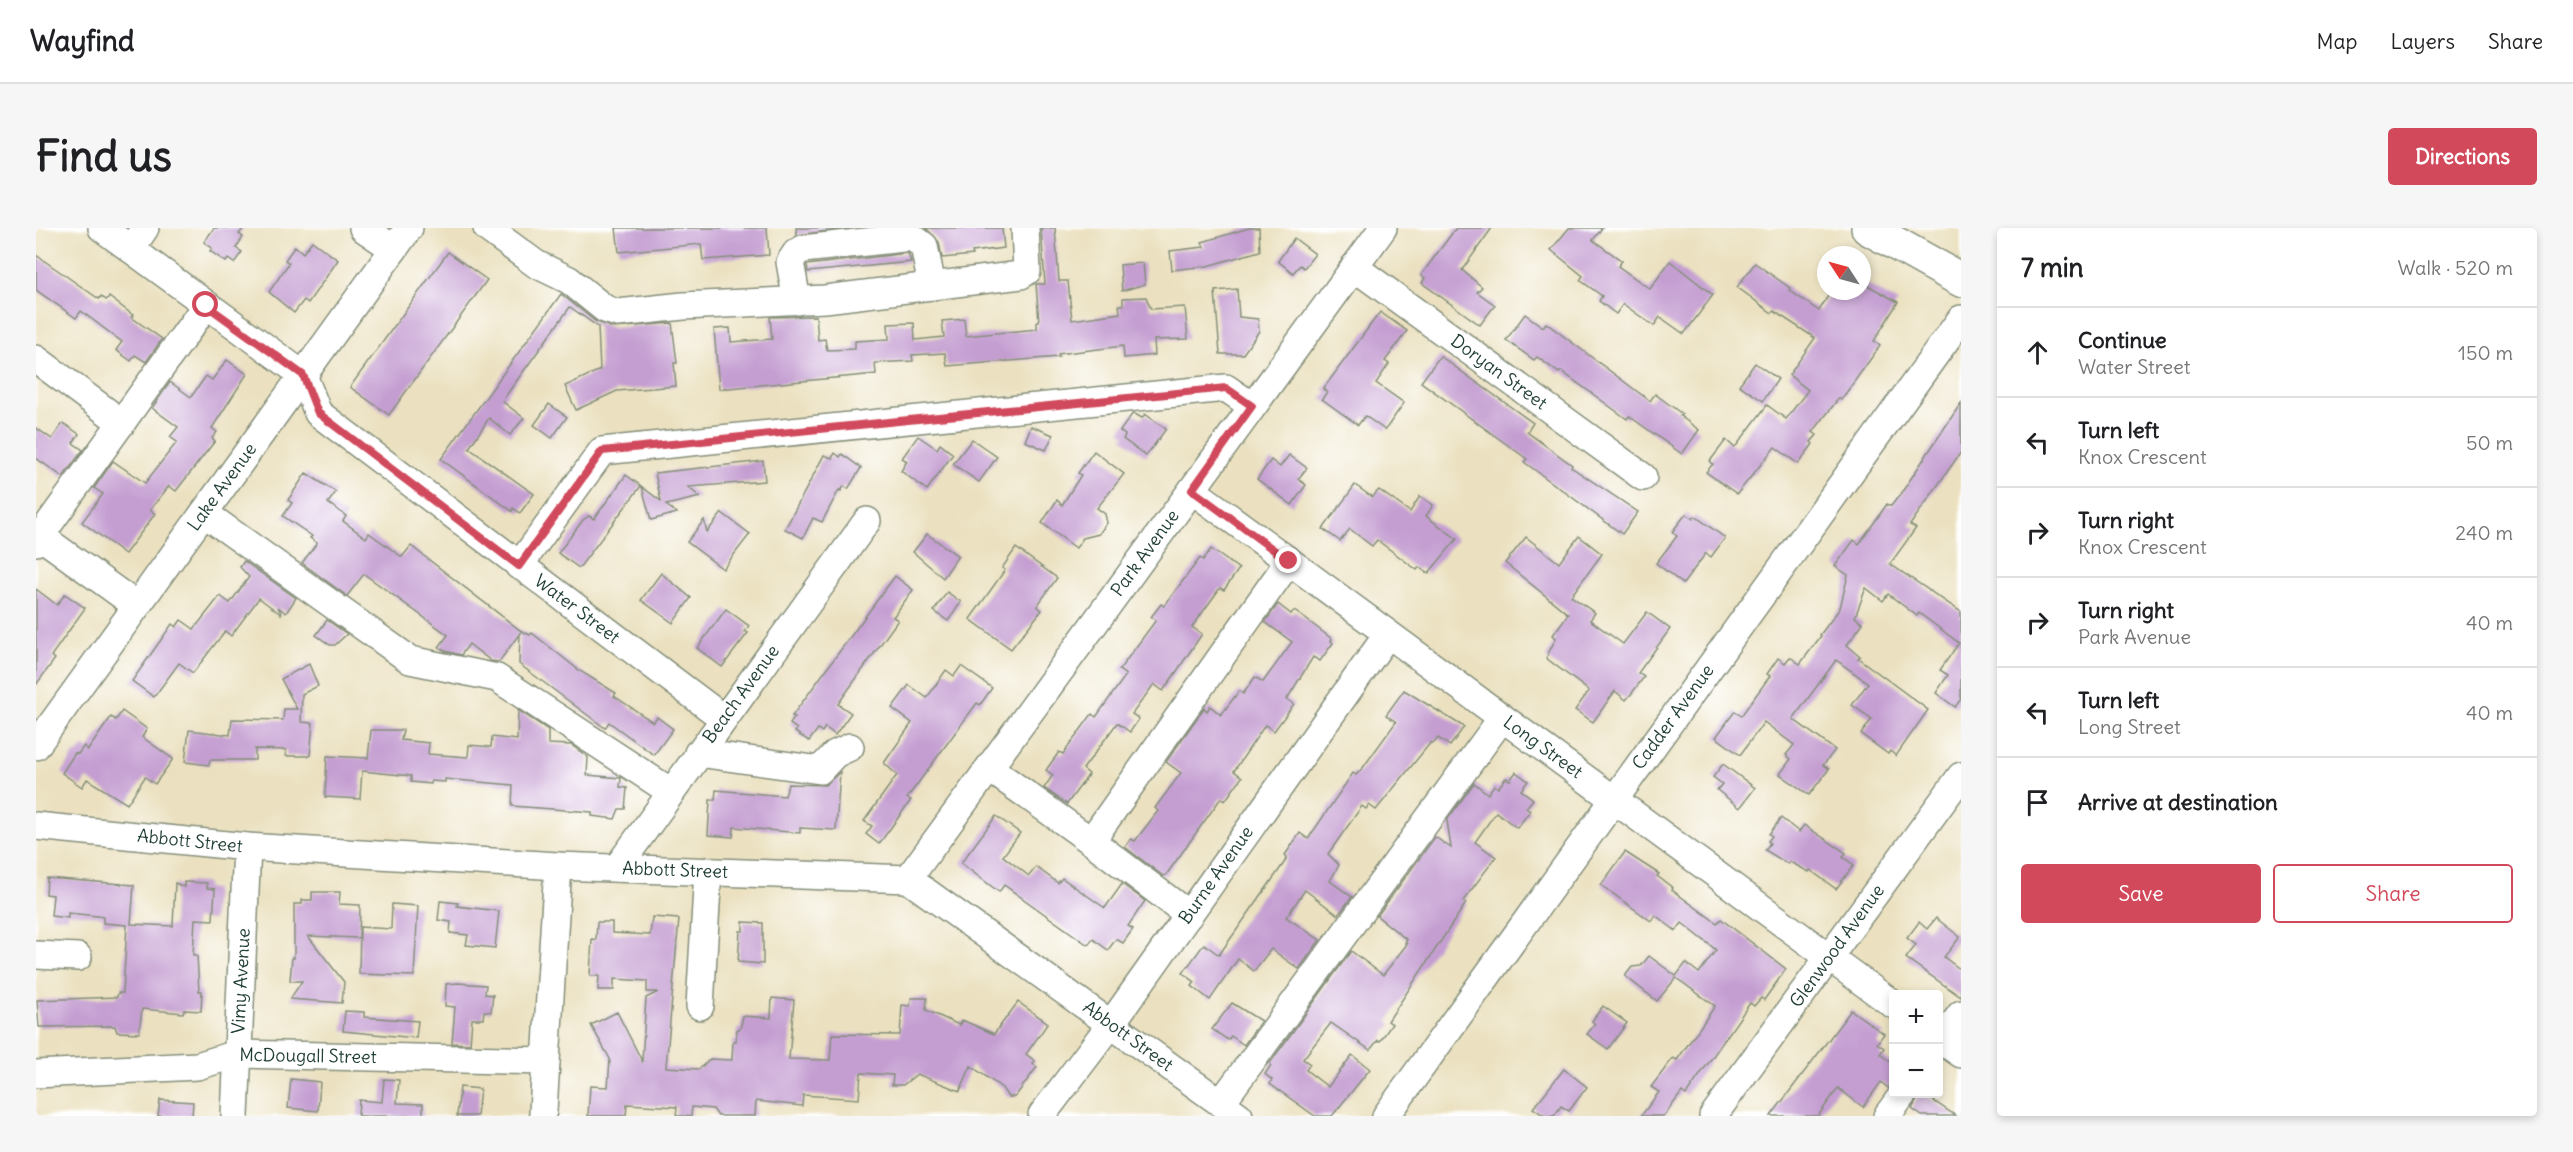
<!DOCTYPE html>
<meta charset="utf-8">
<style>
body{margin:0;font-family:Delius,sans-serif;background:#f6f6f6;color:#202124}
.controls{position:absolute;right:18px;bottom:18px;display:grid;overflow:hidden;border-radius:6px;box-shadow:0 3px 9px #0003}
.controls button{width:54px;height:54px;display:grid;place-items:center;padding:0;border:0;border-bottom:2px solid #e0e0e0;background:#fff;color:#202124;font:30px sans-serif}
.compass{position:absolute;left:1781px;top:18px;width:54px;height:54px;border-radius:50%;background:#fff;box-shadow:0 3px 9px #0003;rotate:306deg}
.stop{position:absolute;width:18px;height:18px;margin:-14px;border:4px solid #d1495b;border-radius:50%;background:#fff}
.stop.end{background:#d1495b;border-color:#fff;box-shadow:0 2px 6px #0008}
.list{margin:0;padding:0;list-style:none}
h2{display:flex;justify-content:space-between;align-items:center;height:78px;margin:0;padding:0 24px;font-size:26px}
h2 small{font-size:20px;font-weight:400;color:#757577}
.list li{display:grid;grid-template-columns:39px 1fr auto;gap:18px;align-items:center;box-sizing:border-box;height:90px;padding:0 24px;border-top:2px solid #e0e0e0}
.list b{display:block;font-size:22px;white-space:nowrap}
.list p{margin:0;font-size:20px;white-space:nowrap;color:#757577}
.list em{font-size:20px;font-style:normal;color:#757577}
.actions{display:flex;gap:12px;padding:18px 24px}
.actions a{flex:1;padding:14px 0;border:2px solid #d1495b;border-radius:6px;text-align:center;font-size:21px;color:#d1495b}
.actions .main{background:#d1495b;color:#fff}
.icon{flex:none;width:33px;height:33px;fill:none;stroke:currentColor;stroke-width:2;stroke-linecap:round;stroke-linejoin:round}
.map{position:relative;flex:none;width:1925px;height:888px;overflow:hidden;border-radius:6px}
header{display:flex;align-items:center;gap:36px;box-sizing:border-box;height:84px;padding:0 30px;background:#fff;border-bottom:2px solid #e0e0e0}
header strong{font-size:28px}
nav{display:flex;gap:33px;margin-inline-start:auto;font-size:21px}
.intro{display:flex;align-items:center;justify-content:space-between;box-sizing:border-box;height:144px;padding:0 36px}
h1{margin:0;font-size:42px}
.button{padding:15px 27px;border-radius:6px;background:#d1495b;color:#fff;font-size:21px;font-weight:700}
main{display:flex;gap:36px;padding:0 36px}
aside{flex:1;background:#fff;border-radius:6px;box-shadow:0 3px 9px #0003}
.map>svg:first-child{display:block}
.building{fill:#c49ed1}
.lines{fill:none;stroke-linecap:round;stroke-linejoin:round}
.minor-casing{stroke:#858f7a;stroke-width:30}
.major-casing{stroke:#858f7a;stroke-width:36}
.minor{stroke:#fff;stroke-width:27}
.major{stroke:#fff;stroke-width:33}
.route{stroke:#d1495b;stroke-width:8}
.labels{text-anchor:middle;stroke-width:4.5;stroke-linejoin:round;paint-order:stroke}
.street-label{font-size:18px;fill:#1f3d34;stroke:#fff}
</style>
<header>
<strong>Wayfind</strong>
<nav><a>Map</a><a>Layers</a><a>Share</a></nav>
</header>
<div class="intro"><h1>Find us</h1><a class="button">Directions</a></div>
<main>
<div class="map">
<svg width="1925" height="888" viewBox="0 0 1925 888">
<rect width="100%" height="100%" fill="#fff"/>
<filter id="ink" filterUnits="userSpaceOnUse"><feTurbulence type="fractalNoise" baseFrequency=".0167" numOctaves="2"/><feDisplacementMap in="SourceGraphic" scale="12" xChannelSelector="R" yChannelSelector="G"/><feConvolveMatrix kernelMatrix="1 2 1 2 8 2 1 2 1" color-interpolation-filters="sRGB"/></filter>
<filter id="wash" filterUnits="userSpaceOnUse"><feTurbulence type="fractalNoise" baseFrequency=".008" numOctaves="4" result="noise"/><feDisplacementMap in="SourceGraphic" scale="24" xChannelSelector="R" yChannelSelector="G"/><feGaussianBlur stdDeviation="1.35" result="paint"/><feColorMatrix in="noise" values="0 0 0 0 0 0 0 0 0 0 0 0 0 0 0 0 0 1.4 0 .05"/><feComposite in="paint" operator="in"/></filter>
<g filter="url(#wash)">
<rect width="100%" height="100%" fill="#ebe1c0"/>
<g id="blocks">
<g class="building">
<polygon points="178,0 208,0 203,6 207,9 200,20 206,24 198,35 192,31 190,34 174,23 176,20 168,14"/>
<polygon points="580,0 731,0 733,27 667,32 665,16 583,24"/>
<polygon points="760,0 814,0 761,7"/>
<polygon points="890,0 966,0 968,20 936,24 937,27 906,30 903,14"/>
<polygon points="1005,0 1019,0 1023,53 1032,53 1036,92 1084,85 1083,77 1087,77 1087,70 1110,69 1115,81 1149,79 1152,111 1118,112 1119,127 1088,130 1087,118 1022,126 1023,129 911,138 909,125 876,127 877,133 839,135 840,146 683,161 678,101 694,100 695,114 736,111 734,89 780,88 782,112 789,111 791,122 819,121 819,113 853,111 852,96 878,95 879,112 908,109 906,93 928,91 930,108 1001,101 1001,94 1003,94 1000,56 1009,56"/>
<polygon points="1213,0 1223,0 1224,23 1171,38 1136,42 1134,23 1168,19 1166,14"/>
<polygon points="1420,0 1456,0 1426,42 1446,59 1441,64 1459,77 1444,97 1386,55 1389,50 1385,47"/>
<polygon points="1533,0 1566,0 1557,12 1586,33 1582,38 1614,61 1634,33 1677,67 1648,106 1624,89 1618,98 1587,76 1580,86 1563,73 1566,68 1544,52 1547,48 1515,22"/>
<polygon points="1258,10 1279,26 1268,40 1264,37 1257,45 1242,33"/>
<polygon points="276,13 302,32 272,75 268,72 258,85 233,64 253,35 249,32 259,18 267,25"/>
<polygon points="412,24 451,52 353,187 314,159"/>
<polygon points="872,25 875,34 772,44 771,37"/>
<polygon points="0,27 63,71 65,68 70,72 73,69 97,87 95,89 126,111 110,134 99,127 95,133 80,122 86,114 45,83 40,90 0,62"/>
<polygon points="1107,35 1109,56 1086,63 1084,37"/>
<polygon points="1719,35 1754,60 1753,62 1783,83 1795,63 1826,63 1826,54 1862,74 1838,113 1844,118 1805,172 1803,170 1777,204 1781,207 1775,214 1777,216 1762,236 1739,219 1701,266 1670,244 1677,236 1674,233 1690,212 1698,219 1701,217 1731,177 1750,191 1772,162 1753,147 1779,110 1738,83 1736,85 1701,59"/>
<polygon points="1201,61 1203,89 1222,91 1223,103 1207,126 1184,126 1179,63"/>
<polygon points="525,66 559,93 577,100 636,95 641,135 638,135 640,158 581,163 540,182 529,158 564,142 562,99 534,79 466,173 488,190 474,207 453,190 433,220 498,266 484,285 477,280 476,283 405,231"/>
<polygon points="1344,84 1371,103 1349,133 1353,136 1340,155 1368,175 1349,202 1329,188 1322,197 1286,171 1291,164 1287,161"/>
<polygon points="1489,86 1507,99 1510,95 1614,173 1619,166 1646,186 1644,188 1663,202 1646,226 1593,188 1591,191 1525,143 1523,145 1501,129 1498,132 1470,112"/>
<polygon points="1404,128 1497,195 1491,204 1536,237 1535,239 1602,284 1586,306 1488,234 1491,231 1385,154"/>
<polygon points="191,132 211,146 176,200 181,204 176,210 179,213 140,263 133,258 114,282 119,286 89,326 46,294 67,266 58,260 77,233 109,255 141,214 134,209 142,199 116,180 134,154 155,169 170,148 176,152"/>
<polygon points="1719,135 1742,151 1727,173 1703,157"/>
<polygon points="1925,175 1925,224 1874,297 1880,300 1854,336 1925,384 1925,471 1919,479 1900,465 1912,447 1904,442 1923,415 1883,385 1881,388 1852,366 1847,373 1830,360 1819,389 1827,395 1811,417 1824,428 1822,430 1892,482 1860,528 1854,523 1852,526 1825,506 1836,491 1816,477 1832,455 1800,432 1757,491 1799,522 1787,537 1793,541 1773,567 1744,546 1755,531 1750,527 1758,517 1728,494 1704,527 1680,509 1699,483 1705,488 1734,448 1731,446 1742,430 1749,435 1754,429 1764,436 1785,408 1784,407 1804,380 1812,347 1799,338 1818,312 1823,316 1851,276 1855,278 1866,264"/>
<polygon points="513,176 531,189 516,210 498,197"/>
<polygon points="1097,185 1106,190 1109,186 1130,201 1110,228 1087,211 1089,207 1084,203"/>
<polygon points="27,195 43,206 37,215 47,222 27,249 0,230 0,200 16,211"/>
<polygon points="995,198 1017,207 1010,222 989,213"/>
<polygon points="882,208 901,221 904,216 917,226 891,262 865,243 871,233 866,230"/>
<polygon points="936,211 961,229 943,254 917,236"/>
<polygon points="1058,223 1088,246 1061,280 1069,286 1071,295 1063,306 1047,310 1040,320 1006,295 1021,272 1026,277 1045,247 1042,245"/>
<polygon points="799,225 804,229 806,226 825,240 812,261 808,258 805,263 803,262 786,294 777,290 767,310 749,301 788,227 796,230"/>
<polygon points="1253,227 1271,240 1262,251 1270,257 1256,277 1221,251 1235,232 1244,239"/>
<polygon points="727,233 729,253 652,259 664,269 630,277 641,285 615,292 606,259 625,273 619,245"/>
<polygon points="270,245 300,264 292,275 310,288 307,293 330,310 333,305 366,329 375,318 484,402 494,407 496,405 544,443 580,465 578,468 617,494 621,489 637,501 618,527 573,494 569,500 483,436 484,405 463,434 455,433 433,416 425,427 409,423 403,419 412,407 328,346 311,368 266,335 281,315 274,310 276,308 247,288 256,275 252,272"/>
<polygon points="590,247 605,258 543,340 522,325 547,292 553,288 558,291"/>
<polygon points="1319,257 1336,269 1343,262 1374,284 1384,268 1397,277 1390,288 1421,311 1392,346 1383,339 1381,342 1341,312 1336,318 1314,301 1304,313 1287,301"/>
<polygon points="686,285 714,306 687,341 651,314 668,292 671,304"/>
<polygon points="1650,286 1657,291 1659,288 1689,310 1675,329 1670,325 1647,356 1620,335 1641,308 1636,304"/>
<polygon points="891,306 922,328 907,350 877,324"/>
<polygon points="1543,308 1566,326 1535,368 1559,385 1554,392 1587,416 1611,384 1634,401 1602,445 1608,449 1596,465 1590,472 1579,463 1557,494 1539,482 1553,463 1510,430 1520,410 1517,407 1532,386 1469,335 1490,309 1523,335"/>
<polygon points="980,320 1021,350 1001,378 1006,382 975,421 934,391 969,342 966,340"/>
<polygon points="1175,321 1203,341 1188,362 1184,360 1156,399 1166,406 1141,443 1127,463 1118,456 1096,486 1103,491 1094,504 1081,495 1047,541 1053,546 1031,576 1008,560 1017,547 1010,542 1023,524 1027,526 1056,486 1060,489 1090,447 1083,442 1120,392 1115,389 1125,376 1128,378 1164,330 1167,332"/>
<polygon points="208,333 260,370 250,385 242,379 246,387 223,370 195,408 189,403 157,445 143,435 118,469 96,453 136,396 140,399 145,392 158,401 184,368 194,375 213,349 204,339"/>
<polygon points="625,345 655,370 637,395 605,372"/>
<polygon points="859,348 877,362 857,389 862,392 802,476 815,485 799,507 789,499 786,504 782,501 773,513 759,504 761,501 754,496 759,489 756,488"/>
<polygon points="0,361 21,377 29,366 49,380 15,428 19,431 0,457"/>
<polygon points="911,364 925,374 912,393 898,383"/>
<polygon points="1242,376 1255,386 1258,383 1267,389 1296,411 1295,413 1297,415 1284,433 1277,429 1251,471 1258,476 1238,503 1229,497 1198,543 1206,549 1189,573 1185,570 1130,647 1127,648 1089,619 1095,611 1099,613 1122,583 1119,580 1145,545 1130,534 1168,480 1171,483 1174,478 1185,487 1203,463 1207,466 1219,449 1227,454 1256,414 1229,394"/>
<polygon points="690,381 713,398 709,403 712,405 686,439 661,420"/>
<polygon points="291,392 311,406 299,417 294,417 280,407"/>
<polygon points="273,436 282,458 266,466 265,494 277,495 274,528 250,528 250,522 219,521 219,532 174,532 173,537 149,534 153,502 194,507 196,491 247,492 248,481 261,481 245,451"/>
<polygon points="925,438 956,460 944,477 941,475 871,570 875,572 843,616 830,606 836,598 828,593 861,547 848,535 876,495 856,480 873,457 891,470 910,442 918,448"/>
<polygon points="1368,462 1428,499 1414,518 1402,510 1397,516 1395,514 1340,582 1333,577 1330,581 1326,578 1292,626 1303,637 1294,653 1316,669 1302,687 1269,662 1250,689 1284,712 1263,741 1235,721 1218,743 1202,731 1174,772 1156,758 1159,754 1147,745 1168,716 1183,727 1248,635 1251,629 1249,627 1264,605 1272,611 1317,545 1320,547 1326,541 1360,494 1350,487"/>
<polygon points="482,482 512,502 512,516 535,517 552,529 551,547 585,550 584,559 591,560 589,581 583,581 579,591 556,588 556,584 476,578 477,557 409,551 409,554 395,553 395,556 375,554 375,548 326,543 324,571 289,569 291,528 332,530 335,502 367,502 365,512 393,515 392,526 432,529 433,517 455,519 456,509 481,512"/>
<polygon points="86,483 111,501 106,509 137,531 119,556 109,549 91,576 51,551 46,559 26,545 39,525 42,526 48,518 52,522 75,489 80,492"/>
<polygon points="1687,536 1719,560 1704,580 1681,562 1686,556 1677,549"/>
<polygon points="804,544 800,602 764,600 764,605 698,599 697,609 672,607 674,572 679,572 680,562 749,568 752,556 789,557"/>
<polygon points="1480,544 1492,553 1485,562 1497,571 1490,580 1494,583 1481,600 1460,584 1439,614 1460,629 1427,673 1430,675 1352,793 1356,796 1344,813 1342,812 1334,822 1295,795 1267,831 1274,836 1270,842 1292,859 1316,827 1334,841 1296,888 1279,888 1234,856 1236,852 1229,846 1235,837 1234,835 1315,723 1347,747 1371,716 1369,715 1371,712 1341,688 1399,609 1415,620 1411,592 1438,555 1452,566 1458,557 1462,560 1470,550 1474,552"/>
<polygon points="960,588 984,605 967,628 993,648 1000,639 1022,655 1026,650 1069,680 1086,656 1109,673 1092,698 1097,701 1087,715 1080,711 1072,722 1057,711 1052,717 968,657 963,664 925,635"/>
<polygon points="1745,590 1763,604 1768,597 1810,625 1807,629 1818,637 1800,661 1774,642 1773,644 1754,634 1752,636 1729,622 1734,615 1732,613 1736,608 1733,606"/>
<polygon points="1589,624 1623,646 1621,648 1637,660 1636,662 1681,695 1685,691 1750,741 1728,772 1725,770 1718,778 1714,775 1650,867 1646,864 1628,888 1605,888 1623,864 1615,859 1637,830 1641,832 1679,778 1640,750 1621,773 1589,748 1596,739 1605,738 1613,728 1640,748 1650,735 1663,745 1680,722 1646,695 1640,703 1619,687 1615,693 1565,657"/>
<polygon points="11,650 98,657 95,696 137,698 139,655 148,659 148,654 171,655 171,660 179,661 177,692 159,691 157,727 161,727 163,763 166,763 165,783 148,782 147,785 106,781 103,805 81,804 79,798 3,799 1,772 81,769 82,765 87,765 91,697 67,695 67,689 62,688 32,685 32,690 15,688 17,667 10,666"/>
<polygon points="276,664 304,664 303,676 324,677 323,710 272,708 308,754 306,775 254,771 266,753 254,753 256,729 258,730 258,676 266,676 266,672 276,672"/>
<polygon points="404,673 422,675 421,678 463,683 459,720 430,717 432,707 414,705 415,694 402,692"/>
<polygon points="356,676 382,678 378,748 323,746 324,699 355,701"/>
<polygon points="616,689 643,691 630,839 663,841 674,831 696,832 697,813 700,813 701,801 704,801 707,788 735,790 736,770 758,772 753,831 794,832 796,806 864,807 866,777 874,778 875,770 891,770 890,782 923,797 926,792 958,806 982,774 1012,795 990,826 999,833 997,836 1001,839 979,869 972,869 966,860 935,838 924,863 881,846 867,857 856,857 857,847 825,845 823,871 767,867 766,878 720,873 719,888 682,888 677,881 656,879 655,888 640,888 641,879 591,876 590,888 552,888 554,858 572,859 574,831 555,797 581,784 606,833 610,770 622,764 611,764 611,753 578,751 578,762 562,762 563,748 554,748 556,711 560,712 561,694 576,694 576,705 614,707"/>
<polygon points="1900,690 1924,709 1908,729 1925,742 1925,769 1870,730 1880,717 1871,710 1883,694 1891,701"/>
<polygon points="707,694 727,695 727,736 702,734 704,703 707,703"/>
<polygon points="422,755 450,757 449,766 457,767 455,784 448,783 447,791 436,791 434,816 416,815 419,779 409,778 410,756"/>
<polygon points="1196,775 1225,793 1208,817 1195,808 1192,812 1176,801"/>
<polygon points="1567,778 1591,795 1572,821 1551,806 1559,796 1556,793"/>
<polygon points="1815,782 1848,806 1841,815 1848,820 1844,826 1857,836 1857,854 1852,860 1845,854 1827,879 1802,860 1782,888 1735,888"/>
<polygon points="309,783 328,784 328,789 382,793 380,810 307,803"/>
<polygon points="1528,841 1551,859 1533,883 1525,878 1518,888 1509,888 1497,880"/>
<polygon points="255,851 284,854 282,883 252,880"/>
<polygon points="348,851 363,852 361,875 387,876 387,888 322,888 323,872 346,874"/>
<polygon points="424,859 444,861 441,888 421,888"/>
<polygon points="1884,866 1887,866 1920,888 1886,888 1876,881"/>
<polygon points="124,872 157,874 156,888 122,888"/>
</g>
</g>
</g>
<g filter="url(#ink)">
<use href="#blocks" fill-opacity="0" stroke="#858f7a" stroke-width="1.5"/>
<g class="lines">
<defs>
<g id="minor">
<polyline points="66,0 267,147 282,185 687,490"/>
<polyline points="327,0 358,21"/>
<polyline points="451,0 500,36 533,52 569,81 582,85 647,78 789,71 985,47 991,43 989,0"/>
<polyline points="95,21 109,0"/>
<polyline points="1318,39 1607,249"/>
<polyline points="761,73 754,34 760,25 767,21 876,9 888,18 896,58"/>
<polyline points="0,131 86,195"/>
<polyline points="1156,262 1858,777"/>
<polyline points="168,285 374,432 461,450 635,564"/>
<polyline points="0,305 101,378"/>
<polyline points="0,314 170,77"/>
<polyline points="483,338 566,223 1190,160 1216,178"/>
<polyline points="0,518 373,0"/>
<polyline points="662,525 784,542 799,526 814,519"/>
<polyline points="953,540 1055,613"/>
<polyline points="0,598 211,619 522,638 872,651 1203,888"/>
<polyline points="581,640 831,293"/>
<polyline points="872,651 1347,0"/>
<polyline points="1153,687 1055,613 1253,333"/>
<polyline points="0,727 42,729"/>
<polyline points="664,778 672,643"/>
<polyline points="1902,810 1925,826"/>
<polyline points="1902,817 1925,786"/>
<polyline points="0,846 161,838 201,826 510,833"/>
<polyline points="1185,875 1466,490"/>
<polyline points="507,883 522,638"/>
<polyline points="1006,887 1075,796 1352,406"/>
<polyline points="199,888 211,619"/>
<polyline points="1350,888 1925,91"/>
<polyline points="1677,888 1925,548"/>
<polyline points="1851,888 1867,866"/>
</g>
<polyline id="major" points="1832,0 1925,52"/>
</defs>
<use href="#minor" class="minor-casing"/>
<use href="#major" class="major-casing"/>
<use href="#minor" class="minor"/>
<use href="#major" class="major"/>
</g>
</g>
<g class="lines" filter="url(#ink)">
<polyline class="route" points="170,77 267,147 282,185 483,338 566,223 1190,160 1216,178 1156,262 1253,333"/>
</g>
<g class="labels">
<g class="street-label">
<text transform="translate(1463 144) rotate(36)" y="6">Doryan Street</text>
<text transform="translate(186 259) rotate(-54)" y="6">Lake Avenue</text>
<text transform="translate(1109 325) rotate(-54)" y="6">Park Avenue</text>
<text transform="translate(541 381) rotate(37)" y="6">Water Street</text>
<text transform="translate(705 466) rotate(-54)" y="6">Beach Avenue</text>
<text transform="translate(1637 489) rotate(-54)" y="6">Cadder Avenue</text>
<text transform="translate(1507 519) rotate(36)" y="6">Long Street</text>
<text transform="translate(154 613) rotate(6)" y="6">Abbott Street</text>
<text transform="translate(639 642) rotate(2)" y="6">Abbott Street</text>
<text transform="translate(1180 647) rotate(-55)" y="6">Burne Avenue</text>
<text transform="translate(1801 718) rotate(-54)" y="6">Glenwood Avenue</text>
<text transform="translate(205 753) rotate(-87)" y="6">Vimy Avenue</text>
<text transform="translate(1092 808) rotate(36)" y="6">Abbott Street</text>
<text transform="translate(272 828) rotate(1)" y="6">McDougall Street</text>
</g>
</g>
</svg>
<div class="controls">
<button>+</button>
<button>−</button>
</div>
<svg class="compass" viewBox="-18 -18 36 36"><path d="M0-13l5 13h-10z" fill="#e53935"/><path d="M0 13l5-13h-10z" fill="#757577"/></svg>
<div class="stop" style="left:170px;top:77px"></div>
<div class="stop end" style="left:1253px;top:333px"></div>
</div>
<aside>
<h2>7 min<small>Walk · 520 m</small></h2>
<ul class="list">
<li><svg class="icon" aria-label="ahead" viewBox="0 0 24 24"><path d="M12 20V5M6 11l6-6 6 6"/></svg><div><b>Continue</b><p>Water Street</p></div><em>150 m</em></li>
<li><svg class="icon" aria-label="left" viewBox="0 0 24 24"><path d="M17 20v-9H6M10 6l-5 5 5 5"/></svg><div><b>Turn left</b><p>Knox Crescent</p></div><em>50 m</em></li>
<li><svg class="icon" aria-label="right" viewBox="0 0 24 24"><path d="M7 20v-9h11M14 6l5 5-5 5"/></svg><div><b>Turn right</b><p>Knox Crescent</p></div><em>240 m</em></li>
<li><svg class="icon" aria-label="right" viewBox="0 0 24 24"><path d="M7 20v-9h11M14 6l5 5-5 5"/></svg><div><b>Turn right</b><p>Park Avenue</p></div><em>40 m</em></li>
<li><svg class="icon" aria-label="left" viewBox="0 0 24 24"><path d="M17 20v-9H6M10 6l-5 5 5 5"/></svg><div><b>Turn left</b><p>Long Street</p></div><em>40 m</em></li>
<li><svg class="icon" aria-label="arrive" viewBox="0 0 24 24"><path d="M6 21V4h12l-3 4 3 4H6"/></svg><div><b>Arrive at destination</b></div></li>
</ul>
<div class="actions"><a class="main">Save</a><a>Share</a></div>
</aside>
</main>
